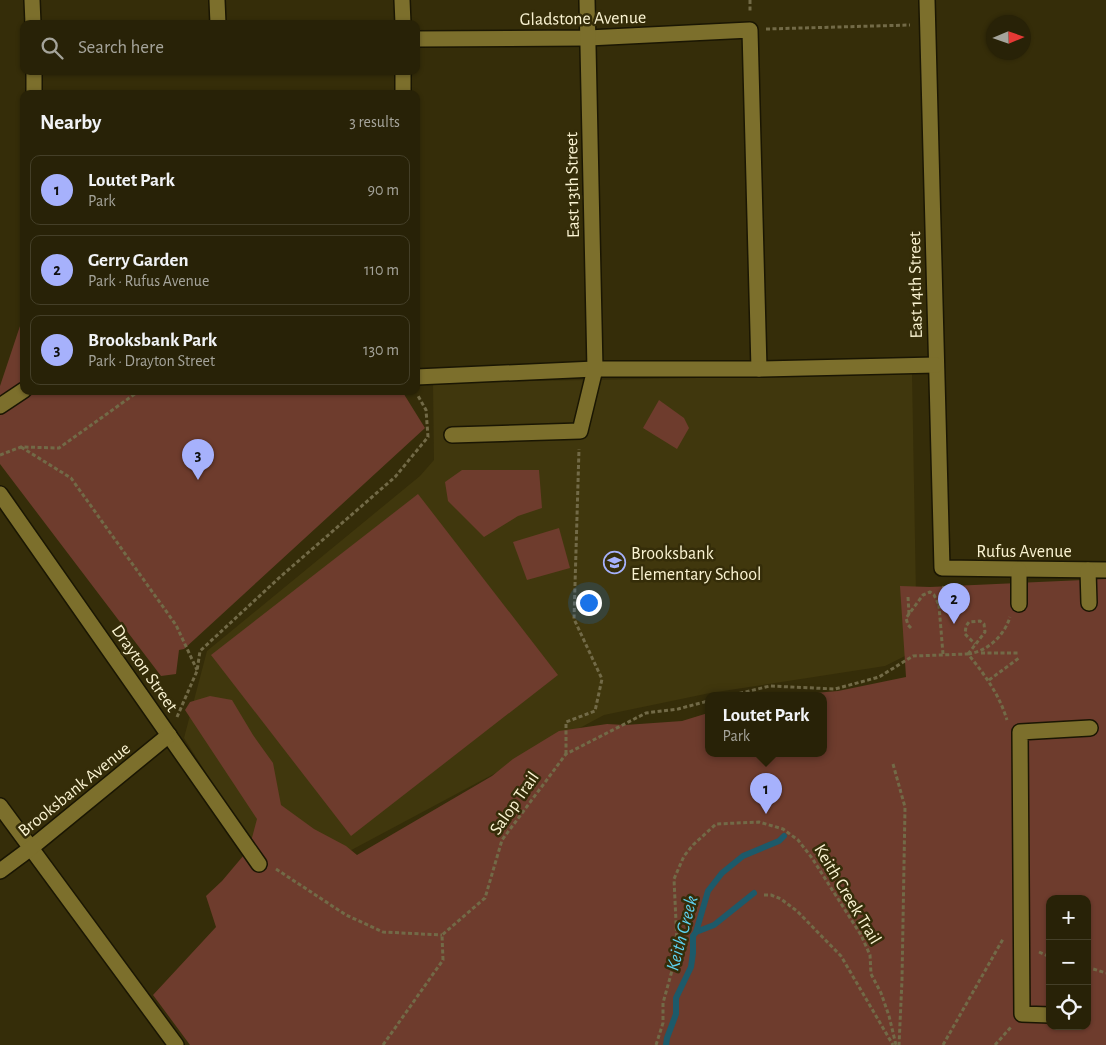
<!DOCTYPE html>
<meta charset="utf-8">
<style>
body{margin:0;font-family:"Alegreya Sans",sans-serif;background:#342f15;color:#f1f3f6}
.controls{position:absolute;right:15px;bottom:15px;display:grid;overflow:hidden;border-radius:10px;box-shadow:0 1px 4px #0004}
.controls button{width:45px;height:45px;display:grid;place-items:center;padding:0;border:0;border-bottom:1px solid #443f28;background:#282207;color:#f1f3f6;font:25px sans-serif}
.compass{position:absolute;left:986px;top:15px;width:45px;height:45px;border-radius:50%;background:#282207;box-shadow:0 1px 4px #0004;rotate:88deg}
.you{position:absolute;left:588px;top:602px;width:18px;height:18px;margin:-12px;border:4px solid #fff;border-radius:50%;background:#1a73e8;box-shadow:0 0 0 8px #1a73e833}
.badge{display:grid;place-items:center;width:32px;height:32px;border-radius:50%;background:#a6b1fc;color:#111;font-size:16px;font-weight:700}
.pin{position:absolute;translate:-50% -41px;filter:drop-shadow(0 1px 2px #0008)}
.pin::after{content:'';position:absolute;top:26px;width:18px;height:15px;background:inherit;clip-path:polygon(0 0,100% 0,50% 100%)}
.popup{position:absolute;left:705px;top:692px;width:122px;height:65px;box-sizing:border-box;display:grid;place-content:center;border-radius:10px;background:#282207;filter:drop-shadow(0 1px 4px #0005);font-size:16px;white-space:nowrap;color:#a5a49b}
.popup b{font-size:19px;color:#f1f3f6}
.popup::after{content:'';position:absolute;left:50%;top:100%;margin-left:-10px;border:10px solid transparent;border-top-color:#282207}
.list{margin:0;padding:0;list-style:none}
h2{display:flex;justify-content:space-between;align-items:center;height:65px;margin:0;padding:0 20px;font-size:21px}
h2 small{font-size:16px;font-weight:400;color:#a5a49b}
.list li{display:grid;grid-template-columns:32px 1fr auto;gap:15px;align-items:center;box-sizing:border-box;height:70px;margin:0 10px 10px;padding:0 10px;border:1px solid #443f28;border-radius:10px}
.list b{display:block;font-size:19px;white-space:nowrap}
.list p{margin:0;font-size:16px;white-space:nowrap;color:#a5a49b}
.list em{font-size:16px;font-style:normal;color:#a5a49b}
.icon{flex:none;width:28px;height:28px;fill:none;stroke:currentColor;stroke-width:2;stroke-linecap:round;stroke-linejoin:round}
.map{position:relative;flex:none;width:1106px;height:1045px;overflow:hidden}
.search{position:absolute;background:#282207;box-shadow:0 1px 4px #0004;left:20px;top:20px;width:400px;height:55px;display:flex;align-items:center;gap:12px;box-sizing:border-box;padding:0 18px;border-radius:10px;color:#a5a49b;font-size:19px}
.panel{position:absolute;background:#282207;box-shadow:0 1px 4px #0004;left:20px;top:90px;width:400px;height:305px;border-radius:10px}
.map>svg:first-child{display:block}
.built{fill:#40370d}
.green{fill:#6e3c2d;fill-rule:evenodd}
.lines{fill:none;stroke-linecap:round;stroke-linejoin:round}
.stream{stroke:#1d5a6a;stroke-width:6}
.minor-casing{stroke:#1a1603;stroke-width:18}
.path{stroke:#726a47;stroke-width:3;stroke-dasharray:4 2.5;stroke-linecap:butt}
.minor{stroke:#7c6f2c;stroke-width:15}
.labels{text-anchor:middle;stroke-width:5;stroke-linejoin:round;paint-order:stroke}
.street-label{font-size:18px;fill:#faf3d2;stroke:#352d09}
.poi-label{font-size:18px;fill:#faf3d2;stroke:#352d09;text-anchor:start}
.water-label{font-size:19px;font-style:italic;fill:#5dd1ef;stroke:#352d09}
</style>
<div class="map">
<svg width="1106" height="1045" viewBox="0 0 1106 1045">
<rect width="100%" height="100%" fill="#352d09"/>
<polygon class="built" points="912,374 917,650 885,666 710,693 604,715 299,878 244,833 184,738 207,651 420,476 434,460 433,383"/>
<g class="green">
<polygon points="24,314 24,391 402,391 425,428 184,649 179,650 176,674 161,676 0,464 0,386"/>
<polygon points="659,400 684,418 689,428 677,449 643,428"/>
<polygon points="462,470 539,470 542,508 518,516 484,537 448,501 445,482"/>
<polygon points="418,494 558,675 351,836 211,655"/>
<polygon points="559,528 570,568 527,580 513,542"/>
<path d="M1106,579V1045H190L153,995L216,927L206,896L222,881L249,849L257,819L185,710L190,702L210,696L232,700L253,735L273,763L281,805L314,829L346,846L357,855L492,776L513,759L559,731L607,724L625,725L682,721L708,713V753H824V695H791L838,691L906,677L900,586L930,587ZM1050,899H1087V1026H1050Z"/>
</g>
<g class="lines">
<g class="stream">
<polyline points="696,932 714,925 754,893"/>
<polyline points="666,1045 667,1038 676,1014 676,998 691,967 693,953 693,936 696,932 708,891 722,873 743,856 779,841 784,836"/>
</g>
<defs>
<g id="minor">
<polyline points="32,0 33,24"/>
<polyline points="217,0 218,24"/>
<polyline points="402,0 403,24"/>
<polyline points="927,0 942,568 1106,570"/>
<polyline points="416,39 588,38 750,30 759,369"/>
<polyline points="34,71 34,94"/>
<polyline points="403,71 403,94"/>
<polyline points="416,377 595,369 759,369 936,365"/>
<polyline points="0,406 24,390"/>
<polyline points="452,435 580,431 595,369 587,0"/>
<polyline points="0,494 259,864"/>
<polyline points="1019,570 1019,604"/>
<polyline points="1088,570 1089,603"/>
<polyline points="0,806 176,1045"/>
<polyline points="0,871 31,848 169,735"/>
<polyline points="1050,1015 1022,1014 1020,732 1090,728"/>
</g>
</defs>
<use href="#minor" class="minor-casing"/>
<g class="path">
<polyline points="750,0 750,12"/>
<polyline points="766,29 910,25"/>
<polyline points="21,447 71,478 176,625 197,670"/>
<polyline points="0,455 21,447 59,448 139,391"/>
<polyline points="908,597 909,614"/>
<polyline points="911,628 908,625 906,618 923,595 930,592 934,595 939,605"/>
<polyline points="981,653 1019,653"/>
<polyline points="943,654 939,606 944,586"/>
<path d="M968,654C988,651 1004,636 1010,617"/>
<polyline points="968,654 985,632 984,624 980,621 969,622 966,626 965,634 975,644"/>
<polyline points="989,680 1019,658"/>
<path d="M733,695L770,686L835,689L879,677L913,656L968,654C985,675 999,694 1007,720"/>
<polyline points="177,717 197,671 200,651 280,577 395,477 428,437 426,410 417,394"/>
<polyline points="566,754 566,722 595,711 602,679 574,619 579,449"/>
<polyline points="893,764 905,807 902,980 899,1045"/>
<polyline points="276,869 346,915 383,932 442,935"/>
<polyline points="764,895 771,895 781,899 797,911 841,956 893,1045"/>
<polyline points="1039,952 1050,957"/>
<polyline points="1087,967 1106,973"/>
<polyline points="383,1045 443,960 442,935 485,898 502,840 566,754 646,713 678,709 708,701"/>
<polyline points="656,1045 663,1023 663,1003 673,967 677,943 674,879 684,856 693,845 716,824 759,822 783,829 798,840 812,858 861,935 870,955 871,974 881,993 889,1016 896,1045"/>
<polyline points="943,1045 1003,939"/>
<polyline points="995,1045 1011,1027"/>
</g>
<use href="#minor" class="minor"/>
</g>
<defs>
<symbol id="school-ring" viewBox="-11 -11 22 22"><circle r="9.5" fill="#352d09" stroke="#a6b1fc" stroke-width="1.5"/><path d="M0-5L7-2L0 1L-7-2ZM-4 1L0 2.5L4 1V4Q0 6-4 4Z" fill="#a6b1fc"/></symbol>
</defs>
<g fill-rule="evenodd">
<use href="#school-ring" x="602" y="550" width="25" height="25"/>
</g>
<g class="labels">
<g class="street-label">
<text transform="translate(583 18) rotate(-1)" y="6">Gladstone Avenue</text>
<text transform="translate(572 185) rotate(-91)" y="6">East 13th Street</text>
<text transform="translate(915 285) rotate(-91)" y="6">East 14th Street</text>
<text x="1024" y="557">Rufus Avenue</text>
<text transform="translate(145 668) rotate(55)" y="6">Drayton Street</text>
<text transform="translate(74 789) rotate(-39)" y="6">Brooksbank Avenue</text>
<text transform="translate(514 803) rotate(-55)" y="6">Salop Trail</text>
<text transform="translate(848 894) rotate(59)" y="6">Keith Creek Trail</text>
</g>
<g class="poi-label">
<text x="631" y="559">Brooksbank<tspan x="631" dy="21">Elementary School</tspan></text>
</g>
<g class="water-label">
<text transform="translate(681 933) rotate(-75)" y="7">Keith Creek</text>
</g>
</g>
</svg>
<div class="controls">
<button>+</button>
<button>−</button>
<button><svg class="icon" aria-label="locate" viewBox="0 0 24 24"><circle cx="12" cy="12" r="6"/><path d="M12 2v4M12 18v4M2 12h4M18 12h4"/></svg></button>
</div>
<svg class="compass" viewBox="-18 -18 36 36"><path d="M0-13l5 13h-10z" fill="#e53935"/><path d="M0 13l5-13h-10z" fill="#a5a49b"/></svg>
<div class="you"></div>
<div class="pin badge" style="left:766px;top:814px">1</div>
<div class="popup"><b>Loutet Park</b>Park</div>
<div class="pin badge" style="left:954px;top:624px">2</div>
<div class="pin badge" style="left:198px;top:480px">3</div>
<div class="search"><svg class="icon" aria-label="search" viewBox="0 0 24 24"><circle cx="10" cy="10" r="6"/><path d="M15 15l6 6"/></svg>Search here</div>
<section class="panel">
<h2>Nearby<small>3 results</small></h2>
<ul class="list">
<li><span class="badge">1</span><div><b>Loutet Park</b><p>Park</p></div><em>90 m</em></li>
<li><span class="badge">2</span><div><b>Gerry Garden</b><p>Park · Rufus Avenue</p></div><em>110 m</em></li>
<li><span class="badge">3</span><div><b>Brooksbank Park</b><p>Park · Drayton Street</p></div><em>130 m</em></li>
</ul>
</section>
</div>
